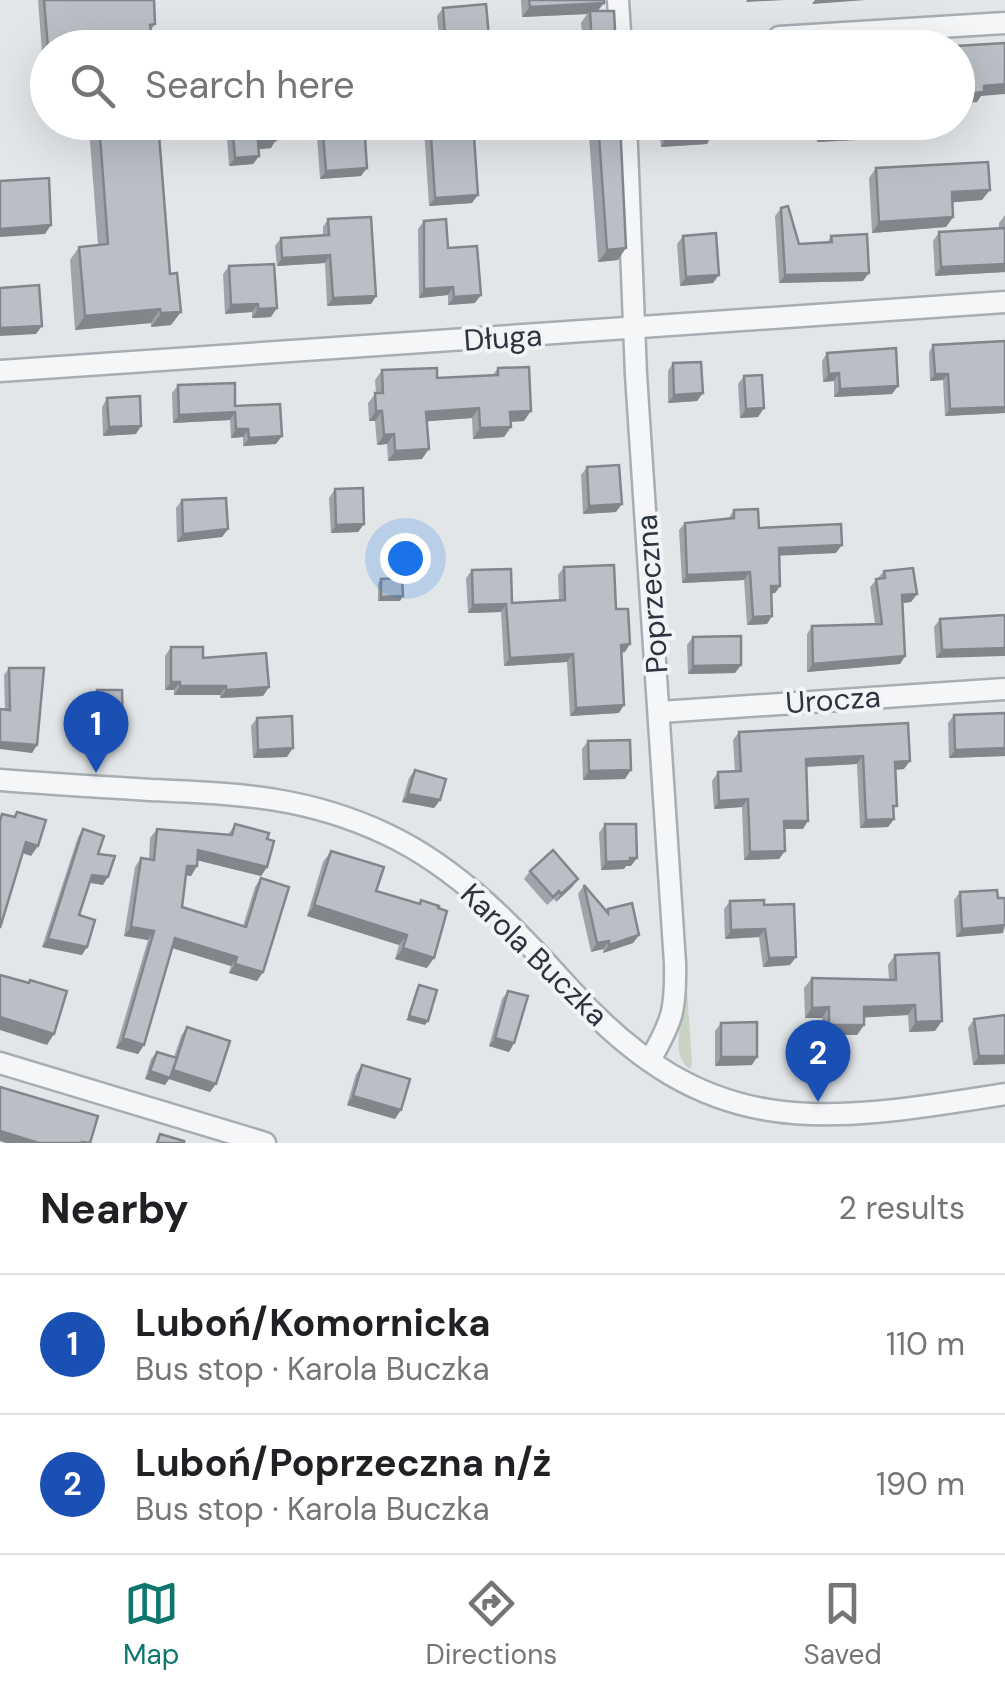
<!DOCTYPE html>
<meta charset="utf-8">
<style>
body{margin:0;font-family:"DM Sans",sans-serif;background:#f6f6f6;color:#202124}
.you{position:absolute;left:405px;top:558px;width:35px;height:35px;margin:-25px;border:8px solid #fff;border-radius:50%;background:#1a73e8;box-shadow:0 0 0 15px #1a73e833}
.badge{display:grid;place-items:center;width:65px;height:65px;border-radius:50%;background:#0f766e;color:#fff;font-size:32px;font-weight:700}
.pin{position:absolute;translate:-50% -82px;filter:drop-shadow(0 2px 5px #0008)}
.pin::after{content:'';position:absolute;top:52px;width:35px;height:30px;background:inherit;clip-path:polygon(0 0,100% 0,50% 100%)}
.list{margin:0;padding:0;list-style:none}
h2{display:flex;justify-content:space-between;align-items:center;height:130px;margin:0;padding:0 40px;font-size:42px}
h2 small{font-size:32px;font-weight:400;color:#757577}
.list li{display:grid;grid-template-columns:65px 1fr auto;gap:30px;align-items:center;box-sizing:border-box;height:140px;padding:0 40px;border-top:2px solid #e0e0e0}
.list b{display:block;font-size:38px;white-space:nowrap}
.list p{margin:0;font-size:32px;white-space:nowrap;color:#757577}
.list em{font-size:32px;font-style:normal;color:#757577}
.icon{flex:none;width:55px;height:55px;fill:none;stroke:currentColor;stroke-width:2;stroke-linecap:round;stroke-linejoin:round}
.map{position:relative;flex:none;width:1005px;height:1143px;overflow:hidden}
.search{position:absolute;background:#fff;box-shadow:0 10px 40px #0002;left:30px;right:30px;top:30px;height:110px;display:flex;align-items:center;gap:25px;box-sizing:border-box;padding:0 35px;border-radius:55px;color:#757577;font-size:38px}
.sheet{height:410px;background:#fff}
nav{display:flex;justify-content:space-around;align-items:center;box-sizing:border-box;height:140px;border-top:2px solid #e0e0e0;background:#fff;font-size:28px;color:#757577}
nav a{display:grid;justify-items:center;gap:5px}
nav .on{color:#0f766e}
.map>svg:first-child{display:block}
.green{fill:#c9d3c4}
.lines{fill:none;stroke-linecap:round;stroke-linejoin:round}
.street-casing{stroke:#a7adb3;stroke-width:25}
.street{stroke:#f5f6f8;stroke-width:20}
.wall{fill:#a0a4aa}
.shaded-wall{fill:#82868b}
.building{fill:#babfc6;stroke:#82868b;stroke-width:2.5}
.labels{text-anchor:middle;stroke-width:8;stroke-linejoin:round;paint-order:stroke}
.street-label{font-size:30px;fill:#2b3440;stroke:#f2f4f7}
</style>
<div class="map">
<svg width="1005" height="1143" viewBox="0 0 1005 1143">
<rect width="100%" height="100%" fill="#e2e6e9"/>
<path class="green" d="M687,990L692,1064L690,1069C667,1055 685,1013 687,990Z"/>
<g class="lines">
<defs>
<g id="street">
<polyline points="618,0 621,48"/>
<polyline points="779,37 1005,23"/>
<path d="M626,122L636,375L675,963C676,1009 673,1020 650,1060"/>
<polyline points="0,371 1005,302"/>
<polyline points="660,712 1005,689"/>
<path d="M0,780C50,784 101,787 151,790C239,794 305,796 386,834C459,868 517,930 570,989C708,1142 819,1124 1005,1094"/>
<polyline points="0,1063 265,1143"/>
</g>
</defs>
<use href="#street" class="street-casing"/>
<use href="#street" class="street"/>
</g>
<g class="wall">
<polygon points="38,0 154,0 155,24 145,39 95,42 48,48 48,78 44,78"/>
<polygon points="521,0 604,0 598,11 616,48 583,48 581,23 587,14 522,17"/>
<polygon points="443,8 490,48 440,48 437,16"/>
<polygon points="93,122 99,122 171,325 151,327 151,323 75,330 70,260 79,247 98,245 89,128"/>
<polygon points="226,122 275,122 271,148 258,149 259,156 253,164 229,166"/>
<polygon points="316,122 364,122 361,176 320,179"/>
<polygon points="428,122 473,122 472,203 429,206 424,128"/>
<polygon points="588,122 620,122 618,260 598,262"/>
<polygon points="659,122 712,122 707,144 661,147"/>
<polygon points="816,122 862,122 855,140 817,142"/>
<polygon points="876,168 982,200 952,202 953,217 946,227 872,233 869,178"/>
<polygon points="781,208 799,244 827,243 831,236 863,281 779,283 775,216"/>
<polygon points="1005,215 1005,272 935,276 933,241 939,232 999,228 999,223"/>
<polygon points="328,219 376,296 371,304 327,306 325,263 277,266 275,246 281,238 323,235 323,227"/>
<polygon points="424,221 448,248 475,303 448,305 448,295 419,298 418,229"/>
<polygon points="683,236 713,283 680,286 677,244"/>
<polygon points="229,266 271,317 252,318 252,312 225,314 223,274"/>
<polygon points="1005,341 1005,413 945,416 943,380 930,381 929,352 933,345"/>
<polygon points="827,353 892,394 834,397 834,381 823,382 822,361"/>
<polygon points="673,363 703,393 697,401 668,403 668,371"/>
<polygon points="498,368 524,421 511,422 504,437 473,439 472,418 426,421 422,459 388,461 387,444 377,445 375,421 369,421 368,403 376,393 375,380 382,370 437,378 493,375"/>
<polygon points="744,376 764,408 758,417 740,418 738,384"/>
<polygon points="178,385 235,406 276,444 243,446 243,437 231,438 230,420 173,423 172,393"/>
<polygon points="107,398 136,434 103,436 102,407"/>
<polygon points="587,467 616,512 583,514 581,475"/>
<polygon points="335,489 364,524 358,532 331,533 329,498"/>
<polygon points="182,500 228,529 222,537 177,542 176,508"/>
<polygon points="734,510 759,528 836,553 779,555 780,586 775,593 771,594 772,616 767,624 747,625 744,580 682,583 679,530 685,523 728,519"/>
<polygon points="564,567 616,609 625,652 621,653 619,713 570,716 567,662 504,666 501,612 468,613 466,578 472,570 512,603 559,601 558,575"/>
<polygon points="884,571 917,594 911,602 902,603 905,656 900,664 807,672 807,634 812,626 875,624 870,587"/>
<polygon points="381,579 400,601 378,601 378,583"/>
<polygon points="1005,615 936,658 934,627 940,619"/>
<polygon points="693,637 741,665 735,673 688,674 687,645"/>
<polygon points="171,647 203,658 269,687 263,696 220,698 220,695 174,695 174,690 165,690 165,656"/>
<polygon points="9,668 37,745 32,753 5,710 4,675"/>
<polygon points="97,690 123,737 117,745 92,745 92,699"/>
<polygon points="1005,713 1005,756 949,758 948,723 954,715"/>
<polygon points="257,718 287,757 253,758 251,726"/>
<polygon points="908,723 904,769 896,770 894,819 888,827 860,828 857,764 806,767 803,829 784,829 785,851 779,859 744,860 742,807 714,809 712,781 718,772 735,772 733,740 739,732"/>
<polygon points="588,741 625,779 583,780 582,749"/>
<polygon points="415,770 440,800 434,808 402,802 409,778"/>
<polygon points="235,824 267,839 267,867 261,876 197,860 197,866 191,876 186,875 182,907 243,926 255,887 261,878 263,972 257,981 229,973 231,966 172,948 144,1045 138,1054 116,1048 148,940 124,936 135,867 141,858 149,859 150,838 157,829 228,835"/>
<polygon points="605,824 631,866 626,866 624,869 601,870 599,833"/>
<polygon points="83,829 98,854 103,885 89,883 79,915 82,955 42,947 78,837"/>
<polygon points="331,851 376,891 419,903 421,900 427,968 395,959 399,945 307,916 323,862"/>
<polygon points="530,871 578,879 572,887 556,902 554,899 547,905 524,879"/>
<polygon points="584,885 606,911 608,909 639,935 633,943 603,953 603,949 591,952 578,894"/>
<polygon points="960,892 1003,933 956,937 954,900"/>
<polygon points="730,901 764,905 790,965 763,967 759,937 725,939 724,909"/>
<polygon points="895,955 935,1031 909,1032 908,1015 864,1017 864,1025 857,1035 822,1035 822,1018 805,1018 804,988 812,978 889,979 888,965"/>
<polygon points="508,991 514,1043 509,1052 489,1046 502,999"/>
<polygon points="974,1019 1005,1064 973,1065 968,1028"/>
<polygon points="721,1023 752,1065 715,1066 715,1031"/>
<polygon points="187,1027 210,1092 169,1079 165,1085 145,1079 151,1059 157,1052 174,1057 181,1036"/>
<polygon points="362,1065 395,1119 347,1105 356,1074"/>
</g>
<g class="shaded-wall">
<polygon points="747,0 785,0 746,2"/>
<polygon points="815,0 866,0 812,4"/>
<polygon points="604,3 596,13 590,11 587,14 522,17 530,7"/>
<polygon points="151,32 145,39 89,43 94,35"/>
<polygon points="1005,84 1005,94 981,96 977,102 958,104 958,94 984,86"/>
<polygon points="862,130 855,140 817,142 824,132"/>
<polygon points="712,135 707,144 661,147 666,138"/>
<polygon points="276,140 271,148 252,150 258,141"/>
<polygon points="259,156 253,164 229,166 235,158"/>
<polygon points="367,168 361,176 320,179 326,171"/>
<polygon points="990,190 982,200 945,203 952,192"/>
<polygon points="478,195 472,203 429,206 435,198"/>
<polygon points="953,217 946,227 872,233 879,222"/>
<polygon points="51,225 45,234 0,237 0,229"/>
<polygon points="626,248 618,260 598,262 607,250"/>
<polygon points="330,255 325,263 277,266 282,258"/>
<polygon points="1005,264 1005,272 935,276 941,267"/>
<polygon points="869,273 863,281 779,283 785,275"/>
<polygon points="719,275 713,283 680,286 686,277"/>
<polygon points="453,287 448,295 419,298 424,289"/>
<polygon points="481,295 475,303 448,305 454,297"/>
<polygon points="376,296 371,304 327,306 333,298"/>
<polygon points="258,304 252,312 225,314 231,305"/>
<polygon points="277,308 271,317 252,318 258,309"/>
<polygon points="160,309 151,323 75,330 85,316"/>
<polygon points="181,312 171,325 151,327 161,313"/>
<polygon points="42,326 36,334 0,336 0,328"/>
<polygon points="839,373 834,381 823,382 829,374"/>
<polygon points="935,374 948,374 943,380 930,381"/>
<polygon points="898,386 892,394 834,397 840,389"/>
<polygon points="703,393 697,401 668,403 674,395"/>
<polygon points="1005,407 1005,413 945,416 950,409"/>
<polygon points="479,408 472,418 419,422 426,412"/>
<polygon points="764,408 758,417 740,418 746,409"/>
<polygon points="376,411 382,411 375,421 369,421"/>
<polygon points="531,411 524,421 503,422 510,412"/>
<polygon points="235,412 230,420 173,423 179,415"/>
<polygon points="141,426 136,434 103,436 109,427"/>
<polygon points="511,427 504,437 473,439 480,428"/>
<polygon points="236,429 248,429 243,437 231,438"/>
<polygon points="394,434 387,444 377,445 384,435"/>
<polygon points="282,436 276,444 243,446 249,438"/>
<polygon points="429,449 422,459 388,461 395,451"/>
<polygon points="622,504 616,512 583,514 589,506"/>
<polygon points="364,524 358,532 331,533 336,525"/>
<polygon points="228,529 222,537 177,542 183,534"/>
<polygon points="842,545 836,553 773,556 779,548"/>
<polygon points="750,572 744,580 682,583 687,575"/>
<polygon points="771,586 780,586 775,593 765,594"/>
<polygon points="917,594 911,602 896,604 902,595"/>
<polygon points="403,596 400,601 378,601 381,597"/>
<polygon points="506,604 501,612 468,613 473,605"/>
<polygon points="772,616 767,624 747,625 753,617"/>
<polygon points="630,644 625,652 615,653 621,645"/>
<polygon points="1005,648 1005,656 936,658 942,650"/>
<polygon points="573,654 567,662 504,666 510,658"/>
<polygon points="905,656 900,664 807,672 813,664"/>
<polygon points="741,665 735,673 688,674 693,666"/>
<polygon points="171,682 180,682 174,690 165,690"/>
<polygon points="180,686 226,686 220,695 174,695"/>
<polygon points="269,687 263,696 220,698 226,690"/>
<polygon points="624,705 619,713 570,716 576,708"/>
<polygon points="98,737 123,737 117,745 92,745"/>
<polygon points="0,742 37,745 32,753 0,749"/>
<polygon points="293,748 287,757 253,758 258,750"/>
<polygon points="1005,748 1005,756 949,758 955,750"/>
<polygon points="863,756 857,764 800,767 806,759"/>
<polygon points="910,761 904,769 890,770 895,762"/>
<polygon points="631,770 625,779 583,780 589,771"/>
<polygon points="408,794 440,800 434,808 402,802"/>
<polygon points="748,799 742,807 714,809 719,801"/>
<polygon points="894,819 888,827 860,828 866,820"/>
<polygon points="784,821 808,821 803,829 778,829"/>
<polygon points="26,842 38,846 31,856 19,852"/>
<polygon points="198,850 267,867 261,876 192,859"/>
<polygon points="785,851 779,859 744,860 750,852"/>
<polygon points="630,858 637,858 631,866 626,866 624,869 601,870 606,862"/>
<polygon points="187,866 197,866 191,876 181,875"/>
<polygon points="92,875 108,877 103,885 87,882"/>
<polygon points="578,879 572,887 556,902 561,894"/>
<polygon points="314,905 407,935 399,945 307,916"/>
<polygon points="1005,925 1003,933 956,937 962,929"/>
<polygon points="131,927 154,931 148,940 124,936"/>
<polygon points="765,929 759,937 725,939 731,930"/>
<polygon points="639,935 633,943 603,953 609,945"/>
<polygon points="175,938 237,957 231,966 169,947"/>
<polygon points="48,939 87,947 82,955 42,947"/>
<polygon points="609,941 603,949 591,952 597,943"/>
<polygon points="403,948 434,958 427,968 395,959"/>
<polygon points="796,957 790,965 763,967 769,958"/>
<polygon points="235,964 263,972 257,981 229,973"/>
<polygon points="915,1005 908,1015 856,1018 864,1007"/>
<polygon points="829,1007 822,1018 805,1018 812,1008"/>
<polygon points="409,1016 428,1021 425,1025 406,1020"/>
<polygon points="0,1017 54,1034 47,1045 0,1030"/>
<polygon points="942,1021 935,1031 909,1032 916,1022"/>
<polygon points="829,1025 864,1025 857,1035 822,1035"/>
<polygon points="123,1038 144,1045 138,1054 116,1048"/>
<polygon points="495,1038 514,1043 509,1052 489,1046"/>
<polygon points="979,1056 1005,1056 1005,1064 973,1065"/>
<polygon points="721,1057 757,1057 752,1065 715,1066"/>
<polygon points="173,1070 216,1084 210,1092 169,1079 165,1085 145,1079 150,1071"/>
<polygon points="353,1096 401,1110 395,1119 347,1105"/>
<polygon points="0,1131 39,1143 6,1143 0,1141"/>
</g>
<g class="building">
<polygon points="44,0 154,0 155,24 150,25 151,32 94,35 95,48 48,48"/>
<polygon points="529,0 604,0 604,3 530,7"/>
<polygon points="486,4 490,48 446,48 443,8"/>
<polygon points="590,11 614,11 616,48 592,48"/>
<polygon points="708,41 709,48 659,48 658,44"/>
<polygon points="1005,43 1005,84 984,86 984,92 958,94 958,48 939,47"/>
<polygon points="99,122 158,122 170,274 177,273 181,312 161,313 160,309 85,316 79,247 108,244"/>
<polygon points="232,122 275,122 276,140 258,141 259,156 235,158"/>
<polygon points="322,122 364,122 367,168 326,171"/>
<polygon points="430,122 473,122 478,195 435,198"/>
<polygon points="598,122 620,122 626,248 607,250"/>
<polygon points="665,122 712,122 712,135 666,138"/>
<polygon points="824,122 862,122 862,130 824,132"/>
<polygon points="988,162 990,190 952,192 953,217 879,222 876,168"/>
<polygon points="49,178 51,225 0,229 0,181"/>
<polygon points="788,206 799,244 832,242 831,236 867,234 869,273 785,275 781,208"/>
<polygon points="371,217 376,296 333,298 330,255 282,258 281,238 329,235 328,219"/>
<polygon points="446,219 448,248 477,246 481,295 454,297 453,287 424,289 424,221"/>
<polygon points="1005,228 1005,264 941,267 939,232"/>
<polygon points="716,233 719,275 686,277 683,236"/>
<polygon points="274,264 277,308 258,309 258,304 231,305 229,266"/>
<polygon points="39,285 42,326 0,328 0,288"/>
<polygon points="1005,341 1005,407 950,409 948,374 935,374 933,345"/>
<polygon points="896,348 898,386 840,389 839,373 829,374 827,353"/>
<polygon points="701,362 703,393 674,395 673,363"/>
<polygon points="529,367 531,411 510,412 511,427 480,428 479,408 426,412 429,449 395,451 394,434 384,435 382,411 376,411 375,393 383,393 382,370 437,368 437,378 498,375 498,368"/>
<polygon points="762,375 764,408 746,409 744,376"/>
<polygon points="235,383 235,406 280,404 282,436 249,438 248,429 236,429 235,412 179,415 178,385"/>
<polygon points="140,396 141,426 109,427 107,398"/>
<polygon points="619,465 622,504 589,506 587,467"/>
<polygon points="363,488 364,524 336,525 335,489"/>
<polygon points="226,498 228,529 183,534 182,500"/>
<polygon points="758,509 759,528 841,524 842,545 779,548 780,586 771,586 772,616 753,617 750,572 687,575 685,523 734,518 734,510"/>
<polygon points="614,565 616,609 628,609 630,644 621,645 624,705 576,708 573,654 510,658 506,604 473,605 472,570 511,569 512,603 565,600 564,567"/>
<polygon points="913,568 917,594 902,595 905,656 813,664 812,626 882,624 876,579 885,578 884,571"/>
<polygon points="402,578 403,596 381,597 381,579"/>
<polygon points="1005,615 1005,648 942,650 940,619"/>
<polygon points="741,636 741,665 693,666 693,637"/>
<polygon points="171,647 203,647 203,658 266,653 269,687 226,690 226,686 180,686 180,682 171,682"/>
<polygon points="9,668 44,668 37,745 0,742 0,709 10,710"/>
<polygon points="97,690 122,690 123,737 98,737"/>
<polygon points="1005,713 1005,748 955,750 954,715"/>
<polygon points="292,716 293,748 258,750 257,718"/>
<polygon points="908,723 910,761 895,762 897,806 893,806 894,819 866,820 863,756 806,759 808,821 784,821 785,851 750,852 748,799 719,801 718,772 741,771 739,732"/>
<polygon points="630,740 631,770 589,771 588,741"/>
<polygon points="415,770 446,779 440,800 408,794"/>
<polygon points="17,812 46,820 38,846 26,842 0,928 0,821 2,814 15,817"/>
<polygon points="235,824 269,833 267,839 274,841 267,867 198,850 197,866 187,866 182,907 246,927 261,878 289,887 263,972 235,964 237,957 175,938 144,1045 123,1038 154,931 131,927 141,858 154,860 157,829 232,835"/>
<polygon points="605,824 636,824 637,858 630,858 630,861 606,862"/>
<polygon points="83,829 104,836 98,854 115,856 108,877 92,875 79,915 95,920 87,947 48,939"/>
<polygon points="553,850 578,879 561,894 559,891 553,897 530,871"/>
<polygon points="331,851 384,867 376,891 420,904 421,900 439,906 438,908 447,911 434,958 403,948 407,935 314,905"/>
<polygon points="584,885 608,913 608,909 632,903 639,935 609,945 609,941 597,943"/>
<polygon points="997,890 998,898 1005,898 1005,925 962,929 960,892"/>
<polygon points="764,900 764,905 794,904 796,957 769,958 765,929 731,930 730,901"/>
<polygon points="939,953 942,1021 916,1022 915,1005 864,1007 864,1025 829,1025 829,1007 812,1008 812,978 896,980 895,955"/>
<polygon points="0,975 29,983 30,980 67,991 54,1034 0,1017"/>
<polygon points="419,985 437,990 428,1021 409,1016"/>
<polygon points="508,991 528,996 514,1043 495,1038"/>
<polygon points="1005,1015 1005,1056 979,1056 974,1019"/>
<polygon points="757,1022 757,1057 721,1057 721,1023"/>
<polygon points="187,1027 230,1041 216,1084 173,1070"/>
<polygon points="157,1052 177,1058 170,1078 150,1071"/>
<polygon points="362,1065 410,1079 401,1110 353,1096"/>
<polygon points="0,1087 98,1116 90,1143 82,1142 82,1143 39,1143 0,1131"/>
<polygon points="160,1134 184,1141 184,1143 157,1143"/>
</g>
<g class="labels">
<g class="street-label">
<text transform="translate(503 338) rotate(-4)" y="10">Długa</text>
<text transform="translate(652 594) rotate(-94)" y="10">Poprzeczna</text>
<text transform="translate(833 700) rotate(-4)" y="10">Urocza</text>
<text transform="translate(534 955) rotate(44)" y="10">Karola Buczka</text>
</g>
</g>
</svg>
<div class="you"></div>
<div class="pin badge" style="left:96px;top:773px;background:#1a4fb4">1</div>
<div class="pin badge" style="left:818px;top:1102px;background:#1a4fb4">2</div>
<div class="search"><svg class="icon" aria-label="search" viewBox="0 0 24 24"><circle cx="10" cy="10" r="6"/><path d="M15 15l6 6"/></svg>Search here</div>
</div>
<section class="sheet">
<h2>Nearby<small>2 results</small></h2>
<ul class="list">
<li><span class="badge" style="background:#1a4fb4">1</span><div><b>Luboń/Komornicka</b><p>Bus stop · Karola Buczka</p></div><em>110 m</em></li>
<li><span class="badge" style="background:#1a4fb4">2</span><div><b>Luboń/Poprzeczna n/ż</b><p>Bus stop · Karola Buczka</p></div><em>190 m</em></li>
</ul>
</section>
<nav>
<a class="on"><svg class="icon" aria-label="map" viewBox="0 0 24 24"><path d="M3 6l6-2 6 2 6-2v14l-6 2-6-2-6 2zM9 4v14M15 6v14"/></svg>Map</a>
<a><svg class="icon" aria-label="directions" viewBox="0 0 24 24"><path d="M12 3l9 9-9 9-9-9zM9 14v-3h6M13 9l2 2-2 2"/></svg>Directions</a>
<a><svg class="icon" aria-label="saved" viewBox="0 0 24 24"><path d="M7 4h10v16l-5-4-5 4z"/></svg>Saved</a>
</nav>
